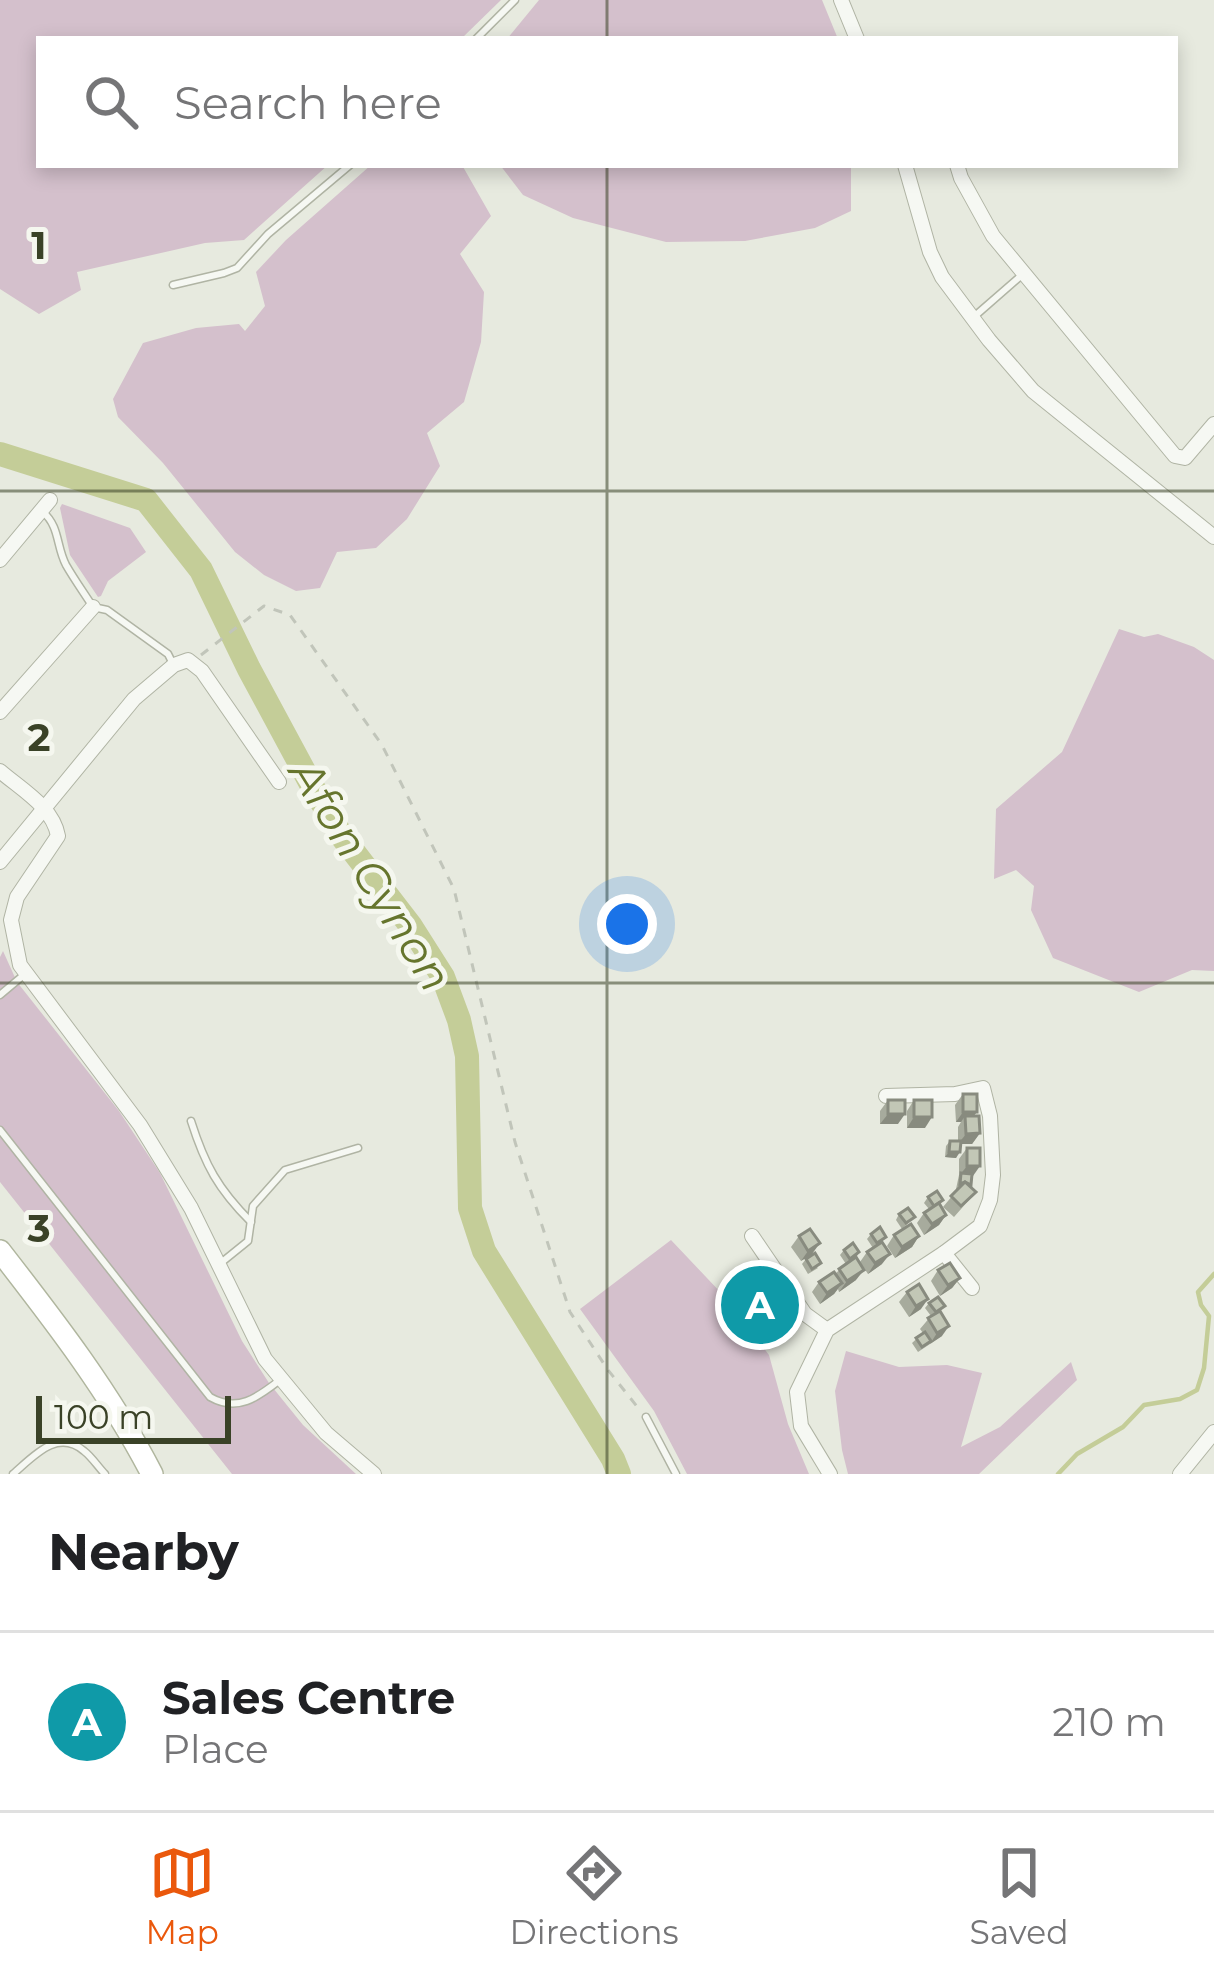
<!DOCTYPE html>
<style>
body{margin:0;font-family:Montserrat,sans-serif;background:#f2f2f2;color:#202124}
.scale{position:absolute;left:36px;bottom:30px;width:195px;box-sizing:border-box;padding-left:12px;border:6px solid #3a4227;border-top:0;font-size:33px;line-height:42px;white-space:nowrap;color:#3a4227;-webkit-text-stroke:9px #f5f7ef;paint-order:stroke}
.you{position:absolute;left:627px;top:924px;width:42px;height:42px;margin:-30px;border:9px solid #fff;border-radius:50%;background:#1a73e8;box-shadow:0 0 0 18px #1a73e833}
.badge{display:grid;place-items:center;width:78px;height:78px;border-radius:50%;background:#ea580c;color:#fff;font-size:39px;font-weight:700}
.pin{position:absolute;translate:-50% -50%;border:6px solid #fff;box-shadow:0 3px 12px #0006}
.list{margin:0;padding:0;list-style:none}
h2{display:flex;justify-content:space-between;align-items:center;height:156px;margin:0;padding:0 48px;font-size:51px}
h2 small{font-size:39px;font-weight:400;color:#757577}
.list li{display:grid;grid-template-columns:78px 1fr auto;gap:36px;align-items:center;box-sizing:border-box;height:180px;padding:0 48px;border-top:3px solid #e0e0e0}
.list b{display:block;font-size:45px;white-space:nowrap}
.list p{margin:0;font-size:39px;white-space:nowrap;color:#757577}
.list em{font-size:39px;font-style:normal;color:#757577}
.icon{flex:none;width:66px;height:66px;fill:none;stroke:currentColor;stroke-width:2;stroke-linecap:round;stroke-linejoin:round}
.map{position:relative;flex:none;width:1214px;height:1474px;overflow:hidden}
.search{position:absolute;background:#fff;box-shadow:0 6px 18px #0003;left:36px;right:36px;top:36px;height:132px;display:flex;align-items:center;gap:30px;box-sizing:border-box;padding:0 42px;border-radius:0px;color:#757577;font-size:45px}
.sheet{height:336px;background:#fff}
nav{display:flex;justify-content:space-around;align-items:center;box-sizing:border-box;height:168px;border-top:3px solid #e0e0e0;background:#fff;font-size:33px;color:#757577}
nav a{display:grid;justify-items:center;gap:6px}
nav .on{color:#ea580c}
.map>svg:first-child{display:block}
.green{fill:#d4c0cc}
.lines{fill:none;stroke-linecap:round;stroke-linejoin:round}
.stream{stroke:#c4cd98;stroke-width:4.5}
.river{stroke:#c4cd98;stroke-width:24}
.service-casing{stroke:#b0b4a4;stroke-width:9}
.minor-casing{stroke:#b0b4a4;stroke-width:16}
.primary-casing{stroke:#b0b69e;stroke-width:24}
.path{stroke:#c1c5ba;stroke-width:3;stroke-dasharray:9 9;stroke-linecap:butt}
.service{stroke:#f6f8f3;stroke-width:6}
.minor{stroke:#f6f8f3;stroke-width:14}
.primary{stroke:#fff;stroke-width:21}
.wall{fill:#a7ab9d}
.shaded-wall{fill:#888b7f}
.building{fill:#c2c7b6;stroke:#888b7f;stroke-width:3}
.grid{fill:none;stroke:#3a4227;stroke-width:3;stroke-opacity:0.55}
.labels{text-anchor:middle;stroke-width:10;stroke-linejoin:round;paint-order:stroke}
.water-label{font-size:45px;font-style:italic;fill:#66752d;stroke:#f5f7ef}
.grid-label{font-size:39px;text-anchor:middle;font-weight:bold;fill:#3a4227;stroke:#f5f7ef;stroke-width:10;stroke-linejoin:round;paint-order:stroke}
</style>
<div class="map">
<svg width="1214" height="1474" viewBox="0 0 1214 1474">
<rect width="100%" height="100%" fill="#e7eadf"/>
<g class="green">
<polygon points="0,0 501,0 461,39 39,39 39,165 328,165 244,240 205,243 77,272 81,290 39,314 0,289"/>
<polygon points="539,0 822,0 838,39 507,39"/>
<polygon points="371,165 462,165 491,216 460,254 484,292 481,342 464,402 427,433 440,466 407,519 376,548 337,552 320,588 296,591 264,575 235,552 163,463 118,417 113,399 143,343 196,328 239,324 245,331 265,306 256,272 286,240"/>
<polygon points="500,165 851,165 851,211 815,228 745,241 666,242 573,218 523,195"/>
<polygon points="62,504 130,528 146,552 108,581 101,596 98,597 70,555 60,508"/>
<polygon points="1119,629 1144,637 1158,634 1194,647 1214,660 1214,971 1192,970 1139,992 1053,958 1031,910 1034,886 1016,870 994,879 996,809 1062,752"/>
<polygon points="3,951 17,982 119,1111 160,1173 242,1341 269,1383 303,1425 356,1474 232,1474 0,1182 0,957"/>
<polygon points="671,1240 724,1296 769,1355 788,1424 809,1474 687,1474 654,1411 580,1309"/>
<polygon points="846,1351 899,1367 947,1365 982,1373 961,1447 1000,1427 1071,1362 1077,1380 979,1474 848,1474 842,1450 835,1391"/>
</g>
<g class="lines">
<polyline class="stream" points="1058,1474 1077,1454 1123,1427 1144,1405 1180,1399 1197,1390 1204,1368 1209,1316 1201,1305 1198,1292 1214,1274"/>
<polyline class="river" points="0,454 146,500 201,570 249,669 311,784 343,838 410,925 443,977 459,1020 467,1056 470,1208 484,1251 613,1459 619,1474"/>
<defs>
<g id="service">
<polyline points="476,39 515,0"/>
<polyline points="173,285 224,273 237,268 268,234 350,165"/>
<polyline points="976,315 1023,274"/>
<path d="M43,512C60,527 56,546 66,565C74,579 84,593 93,607L107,610L168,654L172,662"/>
<polyline points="0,995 25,974"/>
<path d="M191,1121C205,1165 218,1189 251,1222"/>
<path d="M0,1130L210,1397C238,1413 258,1397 280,1380"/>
<polyline points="222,1262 248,1241 253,1206 285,1170 358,1148"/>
<polyline points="646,1417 676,1474"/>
<path d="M13,1474C33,1457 57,1428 84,1451C92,1457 98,1467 105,1474"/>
</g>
<g id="minor">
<polyline points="841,0 857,39"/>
<polyline points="905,165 930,252 942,277 989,340 1033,391 1214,537"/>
<polyline points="957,165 961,178 993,236 1175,456 1185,458 1214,424"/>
<polyline points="0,560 50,500"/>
<polyline points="0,712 93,607"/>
<path d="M0,771C22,790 53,807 58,836L17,897L11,920L20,965L140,1125L191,1208L265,1359L326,1433L374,1474"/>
<polyline points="0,862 134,699 174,665 188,660 202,671 279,782"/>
<polyline points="752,1236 805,1314 827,1330"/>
<polyline points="944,1253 972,1288"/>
<polyline points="830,1474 801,1426 797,1392 827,1330 944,1253 980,1226 990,1200 993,1175 990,1116 983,1088 955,1094 886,1096"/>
<polyline points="1180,1474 1214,1432"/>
</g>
<path id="primary" d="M0,1251C56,1323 110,1393 152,1474"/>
</defs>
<use href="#service" class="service-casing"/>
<use href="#minor" class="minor-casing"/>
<use href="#primary" class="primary-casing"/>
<polyline class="path" points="201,655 264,606 290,615 382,745 454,889 515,1142 570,1312 608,1370 639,1409"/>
<use href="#service" class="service"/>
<use href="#minor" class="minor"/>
<use href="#primary" class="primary"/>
</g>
<g class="wall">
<polygon points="963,1094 974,1116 980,1133 972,1144 960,1144 956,1158 945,1157 946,1146 950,1141 958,1141 958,1127 961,1122 956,1122 955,1105"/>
<polygon points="888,1100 898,1124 880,1124 880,1111"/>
<polygon points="914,1100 925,1128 907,1128 907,1111"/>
<polygon points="967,1148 973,1176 970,1186 976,1192 954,1217 943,1207 958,1189 956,1189 959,1175 959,1159"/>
<polygon points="928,1197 940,1205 946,1215 939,1225 924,1235 917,1223 924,1213 929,1209 924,1203"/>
<polygon points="899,1214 915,1217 902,1229 896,1220"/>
<polygon points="871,1234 882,1242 882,1264 868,1274 860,1262 867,1252 873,1248 867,1239"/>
<polygon points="894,1235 919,1236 912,1247 895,1258 887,1246"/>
<polygon points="799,1236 812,1254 801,1261 791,1247"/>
<polygon points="844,1250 859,1252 856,1258 856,1280 839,1292 838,1289 834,1294 820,1304 812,1292 819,1282 835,1274 846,1264 840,1255"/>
<polygon points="806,1259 818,1268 808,1274 802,1264"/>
<polygon points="938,1270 960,1278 952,1288 940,1296 931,1281"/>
<polygon points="761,1292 772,1300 762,1313 752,1306"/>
<polygon points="907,1292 921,1309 909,1317 899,1302"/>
<polygon points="929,1303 940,1312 942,1336 918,1352 912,1343 923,1333 920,1329 931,1316 925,1308"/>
</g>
<g class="shaded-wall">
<polygon points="963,1112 977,1112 969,1122 965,1116 961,1122 956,1122"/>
<polygon points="888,1114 905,1114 898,1124 880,1124"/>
<polygon points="914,1117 932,1117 925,1128 907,1128"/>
<polygon points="980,1133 972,1144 958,1144 966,1134"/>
<polygon points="949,1152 960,1152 956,1158 945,1157"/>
<polygon points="967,1166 980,1166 973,1176 959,1176"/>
<polygon points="946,1215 939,1225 924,1235 932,1224"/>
<polygon points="919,1236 912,1247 895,1258 902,1247"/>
<polygon points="820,1243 812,1254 801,1261 808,1251"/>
<polygon points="890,1254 882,1264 868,1274 875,1263"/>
<polygon points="864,1270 856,1280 839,1292 847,1281"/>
<polygon points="960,1278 952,1288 940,1296 948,1285"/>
<polygon points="842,1283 834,1294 820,1304 827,1293"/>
<polygon points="928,1299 921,1309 909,1317 916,1306"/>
<polygon points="949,1326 942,1336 930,1344 937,1333"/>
</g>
<g class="building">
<rect x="963" y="1094" width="14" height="18"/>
<rect x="888" y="1100" width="17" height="14"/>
<rect x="914" y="1100" width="18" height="17"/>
<polygon points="965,1116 979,1116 980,1133 966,1134"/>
<polygon points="950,1141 961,1141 960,1152 949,1152"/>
<rect x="967" y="1148" width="13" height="18"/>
<polygon points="961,1173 972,1174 971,1185 965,1182 960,1184"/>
<polygon points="965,1182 976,1192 961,1206 951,1196"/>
<polygon points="937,1191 943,1200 934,1206 928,1197"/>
<polygon points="939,1203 946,1215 932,1224 924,1213"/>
<polygon points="908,1208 915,1217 906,1223 899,1214"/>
<polygon points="911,1224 919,1236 902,1247 894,1235"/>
<polygon points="880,1227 886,1237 877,1243 871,1234"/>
<polygon points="810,1229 820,1243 808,1251 799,1236"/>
<polygon points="882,1242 890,1254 875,1263 867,1252"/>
<polygon points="853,1243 859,1252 850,1259 844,1250"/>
<polygon points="815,1253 821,1263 812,1269 806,1259"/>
<polygon points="856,1257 864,1270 847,1281 839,1269"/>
<polygon points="950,1263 960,1278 948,1285 938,1270"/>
<polygon points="834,1272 842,1283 827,1293 819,1282"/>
<polygon points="919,1284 928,1299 916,1306 907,1292"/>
<polygon points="761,1292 772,1300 766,1308 756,1301"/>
<polygon points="938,1297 945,1306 936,1312 929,1303"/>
<polygon points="940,1311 949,1326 937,1333 928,1318"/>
<polygon points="925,1332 931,1341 922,1347 916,1338"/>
</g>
<path class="grid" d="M607,0V39M607,165V1474M0,491H1214M0,983H1214"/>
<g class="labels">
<g class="water-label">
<text transform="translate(371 875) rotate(58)" y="16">Afon Cynon</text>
</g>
</g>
<g class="grid-label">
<text x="39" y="259">1</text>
<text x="39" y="751">2</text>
<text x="39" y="1242">3</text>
</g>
</svg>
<div class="scale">100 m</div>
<div class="you"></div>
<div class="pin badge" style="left:760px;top:1305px;background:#0f9aa8">A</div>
<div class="search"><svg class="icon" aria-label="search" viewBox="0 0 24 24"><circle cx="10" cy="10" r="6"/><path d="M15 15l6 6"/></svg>Search here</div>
</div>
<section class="sheet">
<h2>Nearby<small></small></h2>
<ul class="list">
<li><span class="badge" style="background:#0f9aa8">A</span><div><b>Sales Centre</b><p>Place</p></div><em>210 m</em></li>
</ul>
</section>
<nav>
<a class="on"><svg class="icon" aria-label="map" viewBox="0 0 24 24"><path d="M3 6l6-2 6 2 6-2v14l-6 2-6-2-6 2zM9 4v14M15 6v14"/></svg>Map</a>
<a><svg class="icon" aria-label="directions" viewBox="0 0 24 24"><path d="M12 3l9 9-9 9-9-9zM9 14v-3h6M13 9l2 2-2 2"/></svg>Directions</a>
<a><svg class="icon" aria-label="saved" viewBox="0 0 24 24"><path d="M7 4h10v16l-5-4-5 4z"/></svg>Saved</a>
</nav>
